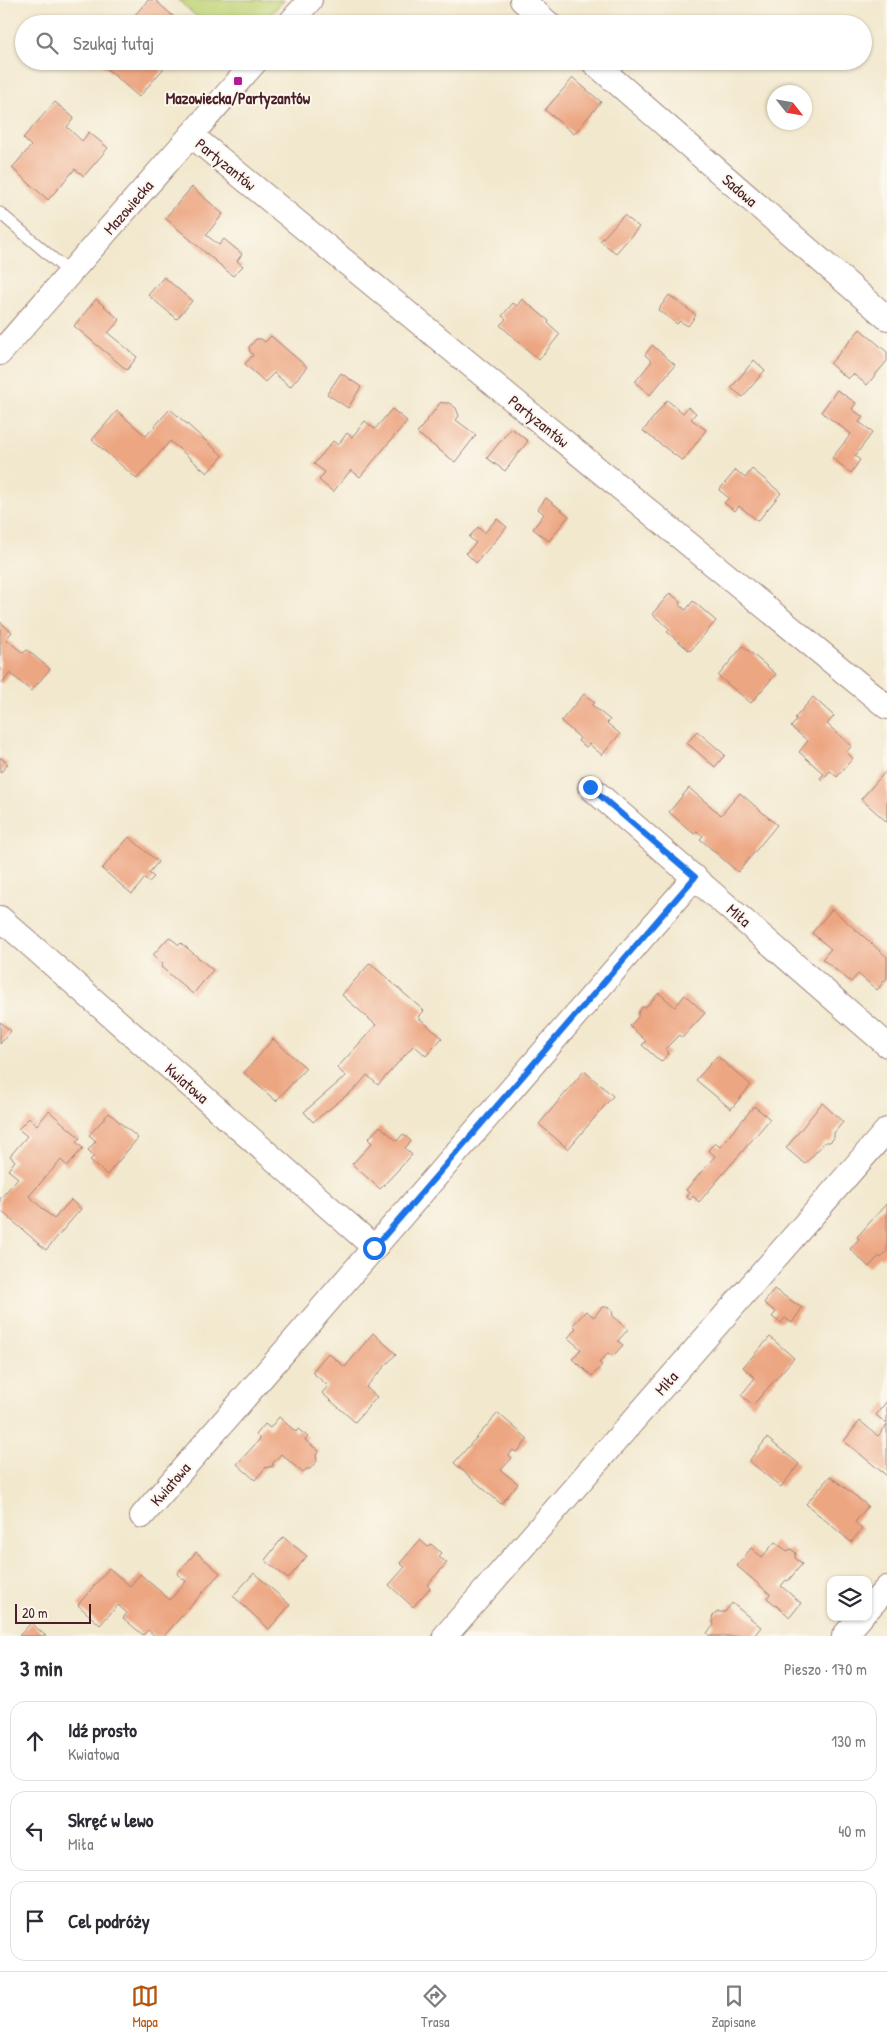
<!DOCTYPE html>
<html lang="pl">
<meta charset="utf-8">
<style>
body{margin:0;font-family:"Patrick Hand",sans-serif;background:#f2f2f3;color:#2b2b33}
.controls{position:absolute;right:15px;bottom:15px;display:grid;overflow:hidden;border-radius:10px;box-shadow:0 1px 4px #0004}
.controls button{width:45px;height:45px;display:grid;place-items:center;padding:0;border:0;border-bottom:1px solid #e1e1e2;background:#fff;color:#2b2b33;font:25px sans-serif}
.compass{position:absolute;left:767px;top:85px;width:45px;height:45px;border-radius:50%;background:#fff;box-shadow:0 1px 4px #0004;rotate:121deg}
.scale{position:absolute;left:15px;bottom:12px;width:76px;box-sizing:border-box;padding-left:5px;border:2px solid #4a1f2b;border-top:0;font-size:14px;line-height:18px;white-space:nowrap;color:#4a1f2b;-webkit-text-stroke:4px #fbf7ec;paint-order:stroke}
.stop{position:absolute;width:15px;height:15px;margin:-11px;border:4px solid #1a73e8;border-radius:50%;background:#fff}
.stop.end{background:#1a73e8;border-color:#fff;box-shadow:0 1px 5px #0008}
.list{margin:0;padding:0;list-style:none}
h2{display:flex;justify-content:space-between;align-items:center;height:65px;margin:0;padding:0 20px;font-size:21px}
h2 small{font-size:16px;font-weight:400;color:#7c7c81}
.list li{display:grid;grid-template-columns:32px 1fr auto;gap:15px;align-items:center;box-sizing:border-box;height:80px;margin:0 10px 10px;padding:0 10px;border:1px solid #e1e1e2;border-radius:15px}
.list b{display:block;font-size:19px;white-space:nowrap}
.list p{margin:0;font-size:16px;white-space:nowrap;color:#7c7c81}
.list em{font-size:16px;font-style:normal;color:#7c7c81}
.icon{flex:none;width:28px;height:28px;fill:none;stroke:currentColor;stroke-width:2;stroke-linecap:round;stroke-linejoin:round}
.map{position:relative;flex:none;width:887px;height:1636px;overflow:hidden}
.search{position:absolute;background:#fff;box-shadow:0 1px 4px #0004;left:15px;right:15px;top:15px;height:55px;display:flex;align-items:center;gap:12px;box-sizing:border-box;padding:0 18px;border-radius:28px;color:#7c7c81;font-size:19px}
.sheet{height:335px;background:#fff}
nav{display:flex;justify-content:space-around;align-items:center;box-sizing:border-box;height:70px;border-top:1px solid #e1e1e2;background:#fff;font-size:14px;color:#7c7c81}
nav a{display:grid;justify-items:center;gap:2px}
nav .on{color:#b45309}
.map>svg:first-child{display:block}
.green{fill:#c0d477;stroke:#857a51}
.building{fill:#eda682}
.lines{fill:none;stroke-linecap:round;stroke-linejoin:round}
.lane-casing{stroke:#9e847c;stroke-width:13}
.street-casing{stroke:#9e847c;stroke-width:26}
.lane{stroke:#fff;stroke-width:11}
.street{stroke:#fff;stroke-width:24}
.route{stroke:#1a73e8;stroke-width:6}
.poi-dot{fill:#b5179e;stroke:#fbf7ec;stroke-width:2}
.labels{text-anchor:middle;stroke-width:4;stroke-linejoin:round;paint-order:stroke}
.poi-label{font-size:16px;font-weight:bold;fill:#4a1f2b;stroke:#fbf7ec}
.street-label{font-size:16px;fill:#4a1f2b;stroke:#fbf7ec}
</style>
<div class="map">
<svg width="887" height="1636" viewBox="0 0 887 1636">
<rect width="100%" height="100%" fill="#fbf7ec"/>
<filter id="ink" filterUnits="userSpaceOnUse"><feTurbulence type="fractalNoise" baseFrequency=".02" numOctaves="2"/><feDisplacementMap in="SourceGraphic" scale="10" xChannelSelector="R" yChannelSelector="G"/><feConvolveMatrix kernelMatrix="1 2 1 2 8 2 1 2 1" color-interpolation-filters="sRGB"/></filter>
<filter id="wash" filterUnits="userSpaceOnUse"><feTurbulence type="fractalNoise" baseFrequency=".0096" numOctaves="4" result="noise"/><feDisplacementMap in="SourceGraphic" scale="20" xChannelSelector="R" yChannelSelector="G"/><feGaussianBlur stdDeviation="1.12" result="paint"/><feColorMatrix in="noise" values="0 0 0 0 0 0 0 0 0 0 0 0 0 0 0 0 0 1.4 0 .05"/><feComposite in="paint" operator="in"/></filter>
<g filter="url(#wash)">
<rect width="100%" height="100%" fill="#f2e8ce"/>
<polygon class="green" points="178,0 284,0 262,24 205,24"/>
<g id="blocks">
<g class="building">
<polygon points="148,0 155,0 182,24 127,24"/>
<polygon points="98,61 170,61 139,97"/>
<polygon points="573,78 601,102 574,134 545,110"/>
<polygon points="55,102 74,118 67,127 82,141 89,132 108,148 84,176 75,169 48,200 12,168 31,146 23,138"/>
<polygon points="192,187 223,214 206,235 219,245 224,239 242,254 237,261 243,266 233,276 165,218"/>
<polygon points="624,215 639,227 616,253 600,241"/>
<polygon points="164,277 192,301 177,319 148,295"/>
<polygon points="669,295 696,315 688,326 680,321 677,324 658,310"/>
<polygon points="96,299 120,320 108,333 137,357 127,370 74,326"/>
<polygon points="522,299 549,321 548,323 560,334 539,360 500,325 506,319 502,316 513,303 517,306"/>
<polygon points="860,329 887,352 887,361 867,385 853,374 848,379 830,364"/>
<polygon points="271,336 307,367 290,387 274,373 265,382 245,364 253,355 250,352 249,347 256,339 261,339 265,342"/>
<polygon points="652,345 675,365 650,395 635,382 652,361 645,355"/>
<polygon points="754,360 765,370 743,397 731,388"/>
<polygon points="341,373 361,387 348,408 327,394"/>
<polygon points="837,390 856,403 852,409 863,417 859,422 873,432 855,456 860,460 851,473 832,458 851,434 821,412"/>
<polygon points="667,400 683,413 688,407 696,413 691,419 706,430 683,461 643,431"/>
<polygon points="441,402 443,403 449,403 456,408 459,416 456,420 476,435 455,462 417,433"/>
<polygon points="170,409 223,456 207,473 170,441 137,479 92,440 117,411 146,436"/>
<polygon points="392,409 407,421 360,477 351,470 333,492 319,480 325,472 314,464 333,441 338,445 347,433 352,437 365,421 375,429"/>
<polygon points="511,428 528,441 505,471 487,458"/>
<polygon points="752,469 781,493 758,521 739,506 735,511 724,503 729,498 719,490 736,470 745,478"/>
<polygon points="546,498 569,516 549,541 533,529 544,514 538,509"/>
<polygon points="497,519 507,527 476,563 466,553 476,543 469,537 478,527 484,533"/>
<polygon points="670,593 681,602 679,605 686,610 693,601 716,621 690,651 667,632 670,629 652,614"/>
<polygon points="0,622 12,632 6,639 23,653 27,650 50,669 31,691 10,673 2,684 0,682"/>
<polygon points="743,646 776,674 751,703 718,676"/>
<polygon points="584,694 595,703 592,705 610,720 607,723 620,734 602,755 589,744 586,747 578,741 580,738 561,721"/>
<polygon points="813,697 834,716 827,724 852,746 846,752 853,758 837,777 830,771 822,780 820,778 824,774 799,752 808,741 791,727 797,720 795,718"/>
<polygon points="697,731 725,755 715,767 687,743"/>
<polygon points="0,757 8,764 0,773"/>
<polygon points="887,770 887,822 861,799"/>
<polygon points="689,788 721,815 740,793 777,825 738,872 700,839 703,836 697,831 694,834 669,812"/>
<polygon points="129,837 158,862 149,873 154,877 149,882 145,878 132,894 102,869"/>
<polygon points="832,909 887,957 887,978 877,990 858,974 851,982 822,959 831,949 812,933"/>
<polygon points="169,937 179,945 181,943 213,970 193,994 161,967 163,964 153,955"/>
<polygon points="370,963 424,1011 418,1017 442,1038 426,1056 414,1045 378,1085 367,1075 357,1087 313,1122 304,1112 346,1076 337,1068 376,1025 342,995"/>
<polygon points="659,993 675,1007 685,995 705,1013 682,1038 679,1035 665,1049 669,1053 661,1062 642,1045 646,1041 630,1026 638,1017 638,1013 642,1007 646,1007"/>
<polygon points="0,1022 11,1031 0,1044"/>
<polygon points="273,1039 306,1068 276,1101 244,1073"/>
<polygon points="717,1056 751,1085 731,1109 696,1080"/>
<polygon points="584,1071 613,1096 568,1149 539,1124"/>
<polygon points="822,1103 843,1122 834,1133 834,1138 830,1142 825,1142 805,1164 786,1148"/>
<polygon points="754,1106 770,1119 699,1202 693,1196 690,1200 686,1196 689,1193 686,1190 715,1156 708,1150 715,1143 720,1147"/>
<polygon points="49,1111 80,1138 76,1142 83,1148 67,1166 61,1160 29,1196 54,1219 71,1200 81,1209 46,1250 0,1210 0,1199 18,1178 8,1170 15,1161 10,1156 27,1136 18,1129 29,1118 37,1125"/>
<polygon points="109,1113 138,1138 107,1175 90,1160 94,1156 88,1150 96,1141 89,1135"/>
<polygon points="380,1126 397,1141 403,1134 411,1141 405,1148 412,1155 380,1189 352,1164 372,1143 368,1139"/>
<polygon points="887,1203 887,1251 881,1258 879,1256 869,1267 850,1249 859,1239 857,1237"/>
<polygon points="774,1289 802,1308 792,1323 785,1318 781,1323 772,1317 776,1312 764,1303"/>
<polygon points="602,1307 608,1307 612,1311 613,1316 628,1329 618,1341 623,1345 613,1356 608,1353 599,1363 602,1365 592,1376 572,1359 581,1349 568,1338 576,1328 573,1325 586,1311 594,1317"/>
<polygon points="373,1333 396,1354 366,1387 377,1397 355,1422 322,1393 328,1386 312,1372 328,1353 345,1367"/>
<polygon points="770,1337 794,1358 753,1405 741,1395 755,1378 743,1367"/>
<polygon points="887,1401 887,1424 876,1415"/>
<polygon points="498,1413 528,1439 520,1449 516,1452 513,1450 509,1455 512,1458 501,1470 518,1484 501,1504 454,1463"/>
<polygon points="279,1417 296,1432 298,1429 308,1437 305,1440 319,1451 316,1455 317,1461 310,1469 306,1469 303,1473 281,1454 272,1464 274,1465 272,1467 270,1466 268,1468 266,1467 255,1480 237,1464 260,1439 256,1435 265,1424 270,1428"/>
<polygon points="860,1421 878,1436 887,1425 887,1476 844,1441"/>
<polygon points="767,1438 799,1464 781,1487 749,1461"/>
<polygon points="830,1476 868,1506 855,1522 862,1529 851,1542 806,1504"/>
<polygon points="283,1537 307,1556 288,1579 265,1560"/>
<polygon points="420,1540 428,1547 431,1544 441,1553 438,1556 447,1563 427,1585 430,1588 413,1607 389,1585 405,1567 400,1563"/>
<polygon points="775,1542 787,1551 791,1549 796,1553 795,1558 802,1564 788,1581 786,1580 781,1586 801,1603 790,1617 767,1598 770,1594 737,1566 751,1548 762,1557"/>
<polygon points="196,1552 220,1573 164,1636 155,1636 148,1630 143,1635 123,1618 127,1613 118,1605 100,1625 78,1605 109,1568 130,1586 140,1574 170,1600 186,1581 177,1574"/>
<polygon points="254,1573 290,1605 269,1629 233,1596"/>
<polygon points="732,1603 761,1627 754,1636 710,1636 707,1633 714,1625 712,1617 717,1612 725,1612"/>
<polygon points="31,1623 46,1636 19,1636"/>
</g>
</g>
</g>
<g filter="url(#ink)">
<use href="#blocks" fill-opacity="0" stroke="#9e847c" stroke-width="1"/>
<g class="lines">
<defs>
<polyline id="lane" points="0,213 70,273"/>
<g id="street">
<polyline points="522,0 549,24"/>
<polyline points="289,24 310,0"/>
<polyline points="592,61 887,318"/>
<polyline points="191,135 887,707"/>
<polyline points="0,353 256,61"/>
<polyline points="590,787 887,1045"/>
<polyline points="0,918 375,1248"/>
<polyline points="142,1516 695,877"/>
<polyline points="868,1609 887,1588"/>
<polyline points="445,1636 887,1130"/>
<polyline points="844,1636 861,1617"/>
</g>
</defs>
<use href="#lane" class="lane-casing"/>
<use href="#street" class="street-casing"/>
<use href="#lane" class="lane"/>
<use href="#street" class="street"/>
</g>
</g>
<g class="lines" filter="url(#ink)">
<polyline class="route" points="374,1248 695,877 590,787"/>
</g>
<rect class="poi-dot" x="233" y="76" width="10" height="10" rx="2.5"/>
<g class="labels">
<g class="poi-label">
<text x="238" y="104">Mazowiecka/Partyzantów</text>
</g>
<g class="street-label">
<text transform="translate(226 164) rotate(39)" y="6">Partyzantów</text>
<text transform="translate(740 190) rotate(41)" y="6">Sadowa</text>
<text transform="translate(128 207) rotate(-49)" y="6">Mazowiecka</text>
<text transform="translate(539 421) rotate(39)" y="6">Partyzantów</text>
<text transform="translate(739 915) rotate(41)" y="6">Miła</text>
<text transform="translate(187 1083) rotate(41)" y="6">Kwiatowa</text>
<text transform="translate(666 1383) rotate(-49)" y="6">Miła</text>
<text transform="translate(170 1484) rotate(-49)" y="6">Kwiatowa</text>
</g>
</g>
</svg>
<div class="controls">
<button><svg class="icon" aria-label="layers" viewBox="0 0 24 24"><path d="M12 4l9 5-9 5-9-5zM3 14l9 5 9-5"/></svg></button>
</div>
<svg class="compass" viewBox="-18 -18 36 36"><path d="M0-13l5 13h-10z" fill="#e53935"/><path d="M0 13l5-13h-10z" fill="#7c7c81"/></svg>
<div class="scale">20 m</div>
<div class="stop" style="left:374px;top:1248px"></div>
<div class="stop end" style="left:590px;top:787px"></div>
<div class="search"><svg class="icon" aria-label="search" viewBox="0 0 24 24"><circle cx="10" cy="10" r="6"/><path d="M15 15l6 6"/></svg>Szukaj tutaj</div>
</div>
<section class="sheet">
<h2>3 min<small>Pieszo · 170 m</small></h2>
<ul class="list">
<li><svg class="icon" aria-label="ahead" viewBox="0 0 24 24"><path d="M12 20V5M6 11l6-6 6 6"/></svg><div><b>Idź prosto</b><p>Kwiatowa</p></div><em>130 m</em></li>
<li><svg class="icon" aria-label="left" viewBox="0 0 24 24"><path d="M17 20v-9H6M10 6l-5 5 5 5"/></svg><div><b>Skręć w lewo</b><p>Miła</p></div><em>40 m</em></li>
<li><svg class="icon" aria-label="arrive" viewBox="0 0 24 24"><path d="M6 21V4h12l-3 4 3 4H6"/></svg><div><b>Cel podróży</b></div></li>
</ul>
</section>
<nav>
<a class="on"><svg class="icon" aria-label="map" viewBox="0 0 24 24"><path d="M3 6l6-2 6 2 6-2v14l-6 2-6-2-6 2zM9 4v14M15 6v14"/></svg>Mapa</a>
<a><svg class="icon" aria-label="directions" viewBox="0 0 24 24"><path d="M12 3l9 9-9 9-9-9zM9 14v-3h6M13 9l2 2-2 2"/></svg>Trasa</a>
<a><svg class="icon" aria-label="saved" viewBox="0 0 24 24"><path d="M7 4h10v16l-5-4-5 4z"/></svg>Zapisane</a>
</nav>
